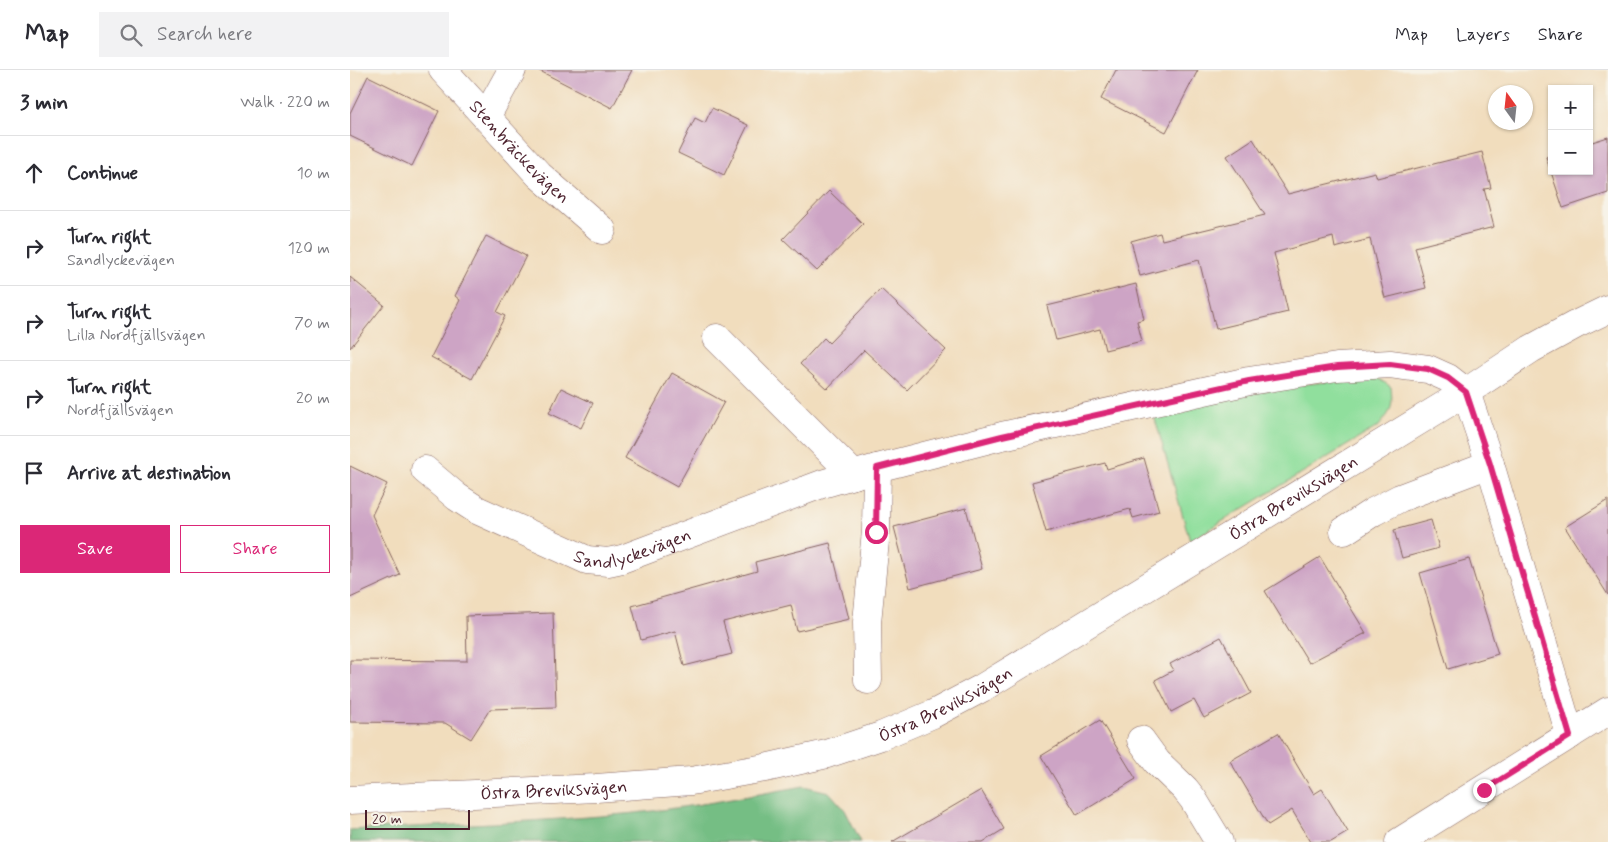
<!DOCTYPE html>
<meta charset="utf-8">
<style>
body{margin:0;font-family:Mynerve,sans-serif;background:#f2f2f3;color:#2b2b33}
.controls{position:absolute;right:15px;top:15px;display:grid;overflow:hidden;border-radius:0px;box-shadow:0 1px 4px #0004}
.controls button{width:45px;height:45px;display:grid;place-items:center;padding:0;border:0;border-bottom:1px solid #e1e1e2;background:#fff;color:#2b2b33;font:25px sans-serif}
.compass{position:absolute;left:1138px;top:15px;width:45px;height:45px;border-radius:50%;background:#fff;box-shadow:0 1px 4px #0004;rotate:345deg}
.scale{position:absolute;left:15px;bottom:12px;width:105px;box-sizing:border-box;padding-left:5px;border:2px solid #4a1f2b;border-top:0;font-size:14px;line-height:18px;white-space:nowrap;color:#4a1f2b;-webkit-text-stroke:4px #f7f3e8;paint-order:stroke}
.stop{position:absolute;width:15px;height:15px;margin:-11px;border:4px solid #db2777;border-radius:50%;background:#fff}
.stop.end{background:#db2777;border-color:#fff;box-shadow:0 1px 5px #0008}
.list{margin:0;padding:0;list-style:none}
h2{display:flex;justify-content:space-between;align-items:center;height:65px;margin:0;padding:0 20px;font-size:21px}
h2 small{font-size:16px;font-weight:400;color:#7c7c81}
.list li{display:grid;grid-template-columns:32px 1fr auto;gap:15px;align-items:center;box-sizing:border-box;height:75px;padding:0 20px;border-top:1px solid #e1e1e2}
.list b{display:block;font-size:19px;white-space:nowrap}
.list p{margin:0;font-size:16px;white-space:nowrap;color:#7c7c81}
.list em{font-size:16px;font-style:normal;color:#7c7c81}
.actions{display:flex;gap:10px;padding:15px 20px}
.actions a{flex:1;padding:11px 0;border:1px solid #db2777;border-radius:0px;text-align:center;font-size:18px;color:#db2777}
.actions .main{background:#db2777;color:#fff}
.icon{flex:none;width:28px;height:28px;fill:none;stroke:currentColor;stroke-width:2;stroke-linecap:round;stroke-linejoin:round}
.map{position:relative;flex:none;width:1258px;height:772px;overflow:hidden}
header{display:flex;align-items:center;gap:30px;box-sizing:border-box;height:70px;padding:0 25px;background:#fff;border-bottom:1px solid #e1e1e2}
header strong{font-size:24px}
nav{display:flex;gap:28px;margin-inline-start:auto;font-size:18px}
.search{width:350px;height:45px;background:#f2f2f3;display:flex;align-items:center;gap:12px;box-sizing:border-box;padding:0 18px;border-radius:0px;color:#7c7c81;font-size:19px}
main{display:flex}
aside{flex:1;background:#fff}
.map>svg:first-child{display:block}
.green{fill:#90df9d;stroke:#6d7f64}
.forest{fill:#74be84;stroke:#5f6e58}
.building{fill:#cda4c5}
.lines{fill:none;stroke-linecap:round;stroke-linejoin:round}
.minor-casing{stroke:#84625e;stroke-width:29}
.minor{stroke:#fff;stroke-width:28}
.route{stroke:#db2777;stroke-width:6}
.labels{text-anchor:middle;stroke-width:4;stroke-linejoin:round;paint-order:stroke}
.street-label{font-size:18px;fill:#4a1f2b;stroke:#f7f3e8}
</style>
<header>
<strong>Map</strong>
<div class="search"><svg class="icon" aria-label="search" viewBox="0 0 24 24"><circle cx="10" cy="10" r="6"/><path d="M15 15l6 6"/></svg>Search here</div>
<nav><a>Map</a><a>Layers</a><a>Share</a></nav>
</header>
<main>
<aside>
<h2>3 min<small>Walk · 220 m</small></h2>
<ul class="list">
<li><svg class="icon" aria-label="ahead" viewBox="0 0 24 24"><path d="M12 20V5M6 11l6-6 6 6"/></svg><div><b>Continue</b></div><em>10 m</em></li>
<li><svg class="icon" aria-label="right" viewBox="0 0 24 24"><path d="M7 20v-9h11M14 6l5 5-5 5"/></svg><div><b>Turn right</b><p>Sandlyckevägen</p></div><em>120 m</em></li>
<li><svg class="icon" aria-label="right" viewBox="0 0 24 24"><path d="M7 20v-9h11M14 6l5 5-5 5"/></svg><div><b>Turn right</b><p>Lilla Nordfjällsvägen</p></div><em>70 m</em></li>
<li><svg class="icon" aria-label="right" viewBox="0 0 24 24"><path d="M7 20v-9h11M14 6l5 5-5 5"/></svg><div><b>Turn right</b><p>Nordfjällsvägen</p></div><em>20 m</em></li>
<li><svg class="icon" aria-label="arrive" viewBox="0 0 24 24"><path d="M6 21V4h12l-3 4 3 4H6"/></svg><div><b>Arrive at destination</b></div></li>
</ul>
<div class="actions"><a class="main">Save</a><a>Share</a></div>
</aside>
<div class="map">
<svg width="1258" height="772" viewBox="0 0 1258 772">
<rect width="100%" height="100%" fill="#f7f3e8"/>
<filter id="ink" filterUnits="userSpaceOnUse"><feTurbulence type="fractalNoise" baseFrequency=".02" numOctaves="2"/><feDisplacementMap in="SourceGraphic" scale="10" xChannelSelector="R" yChannelSelector="G"/><feConvolveMatrix kernelMatrix="1 2 1 2 8 2 1 2 1" color-interpolation-filters="sRGB"/></filter>
<filter id="wash" filterUnits="userSpaceOnUse"><feTurbulence type="fractalNoise" baseFrequency=".0096" numOctaves="4" result="noise"/><feDisplacementMap in="SourceGraphic" scale="20" xChannelSelector="R" yChannelSelector="G"/><feGaussianBlur stdDeviation="1.12" result="paint"/><feColorMatrix in="noise" values="0 0 0 0 0 0 0 0 0 0 0 0 0 0 0 0 0 1.4 0 .05"/><feComposite in="paint" operator="in"/></filter>
<g filter="url(#wash)">
<rect width="100%" height="100%" fill="#f1ddbd"/>
<path class="green" d="M1002,309H1029L1041,317C1043,338 1042,340 1029,356L840,471L803,342L939,316Z"/>
<path class="forest" d="M454,716L479,722L495,740L511,772H0V760C95,755 190,752 285,743C342,737 398,726 454,716Z"/>
<g id="blocks">
<g class="building">
<polygon points="188,0 282,0 262,38"/>
<polygon points="766,0 848,0 816,62 751,29"/>
<polygon points="18,6 89,41 62,96 0,66 0,43"/>
<polygon points="362,38 398,55 374,105 328,83 345,48 355,53"/>
<polygon points="1258,67 1258,123 1213,138 1196,87 1202,85 1202,101 1239,101 1239,73"/>
<polygon points="903,69 938,124 1025,102 1027,108 1132,82 1141,118 1134,119 1144,157 1065,177 1076,218 1035,228 1020,169 985,178 983,167 924,183 938,242 866,259 849,190 790,206 781,171 810,163 812,170 915,145 877,86"/>
<polygon points="479,121 513,154 467,201 433,169"/>
<polygon points="136,166 176,186 147,242 155,246 122,309 81,287 110,230 105,226"/>
<polygon points="0,207 34,235 0,278"/>
<polygon points="786,214 794,249 787,251 792,271 755,280 750,259 706,270 697,236"/>
<polygon points="531,219 596,280 557,320 514,280 477,319 450,294 474,268 479,273"/>
<polygon points="322,303 374,332 327,417 275,388"/>
<polygon points="211,318 243,333 231,358 199,343"/>
<polygon points="794,388 809,441 783,448 780,439 696,462 682,412 755,393 757,399"/>
<polygon points="0,396 37,414 22,445 50,505 0,528"/>
<polygon points="1258,430 1258,525 1215,457"/>
<polygon points="616,438 632,499 560,518 544,457"/>
<polygon points="1081,450 1089,478 1052,488 1044,460"/>
<polygon points="480,473 499,549 447,561 441,535 373,552 382,584 334,596 325,561 291,570 282,536 407,501 405,492"/>
<polygon points="970,487 1016,563 959,593 915,521"/>
<polygon points="1119,489 1148,584 1098,599 1070,503"/>
<polygon points="203,543 206,637 140,639 121,669 95,653 0,652 0,590 117,591 116,546"/>
<polygon points="871,567 901,623 854,648 844,630 821,642 805,610 824,600 820,594"/>
<polygon points="750,650 786,709 727,745 691,686"/>
<polygon points="928,663 964,724 972,719 998,762 981,772 961,772 942,740 918,755 880,691"/>
<polygon points="631,720 654,759 633,772 542,772"/>
</g>
</g>
</g>
<g filter="url(#ink)">
<use href="#blocks" fill-opacity="0" stroke="#84625e" stroke-width="1"/>
<g class="lines">
<defs>
<g id="minor">
<path id="s1" d="M93,0L189,105L252,160"/>
<polyline points="136,47 162,0"/>
<polyline points="367,268 504,405"/>
<polyline points="1116,322 1140,394 1220,665"/>
<path id="s2" d="M75,400L107,427L127,440L237,490L258,492L272,489L472,414L527,398L652,366L899,311L987,297L1040,294L1078,299L1098,308L1116,322"/>
<polyline points="994,461 1023,442 1050,428 1140,394"/>
<polyline points="518,610 517,552 526,461 527,398"/>
<polyline points="791,670 807,692 835,719 843,729 869,772"/>
<path id="s3" d="M0,730L246,718L341,711L415,698L477,684L531,666L583,644L632,618L1116,322L1181,279L1225,255L1258,239"/>
<polyline points="1049,772 1258,641"/>
</g>
</defs>
<use href="#minor" class="minor-casing"/>
<use href="#minor" class="minor"/>
</g>
</g>
<g class="lines" filter="url(#ink)">
<polyline class="route" points="526,462 527,398 652,366 899,311 987,297 1040,294 1078,299 1098,308 1116,322 1140,394 1220,666 1134,720"/>
</g>
<g class="labels">
<g class="street-label">
<text dy="6" stroke="none"><textPath href="#s1" startOffset="112">Stenbräckevägen</textPath></text>
<text dy="6" stroke="none"><textPath href="#s3" startOffset="1014">Östra Breviksvägen</textPath></text>
<text dy="6" stroke="none"><textPath href="#s2" startOffset="234">Sandlyckevägen</textPath></text>
<text dy="6" stroke="none"><textPath href="#s3" startOffset="609">Östra Breviksvägen</textPath></text>
<text dy="6" stroke="none"><textPath href="#s3" startOffset="204">Östra Breviksvägen</textPath></text>
</g>
</g>
</svg>
<div class="controls">
<button>+</button>
<button>−</button>
</div>
<svg class="compass" viewBox="-18 -18 36 36"><path d="M0-13l5 13h-10z" fill="#e53935"/><path d="M0 13l5-13h-10z" fill="#7c7c81"/></svg>
<div class="scale">20 m</div>
<div class="stop" style="left:526px;top:462px"></div>
<div class="stop end" style="left:1134px;top:720px"></div>
</div>
</main>
